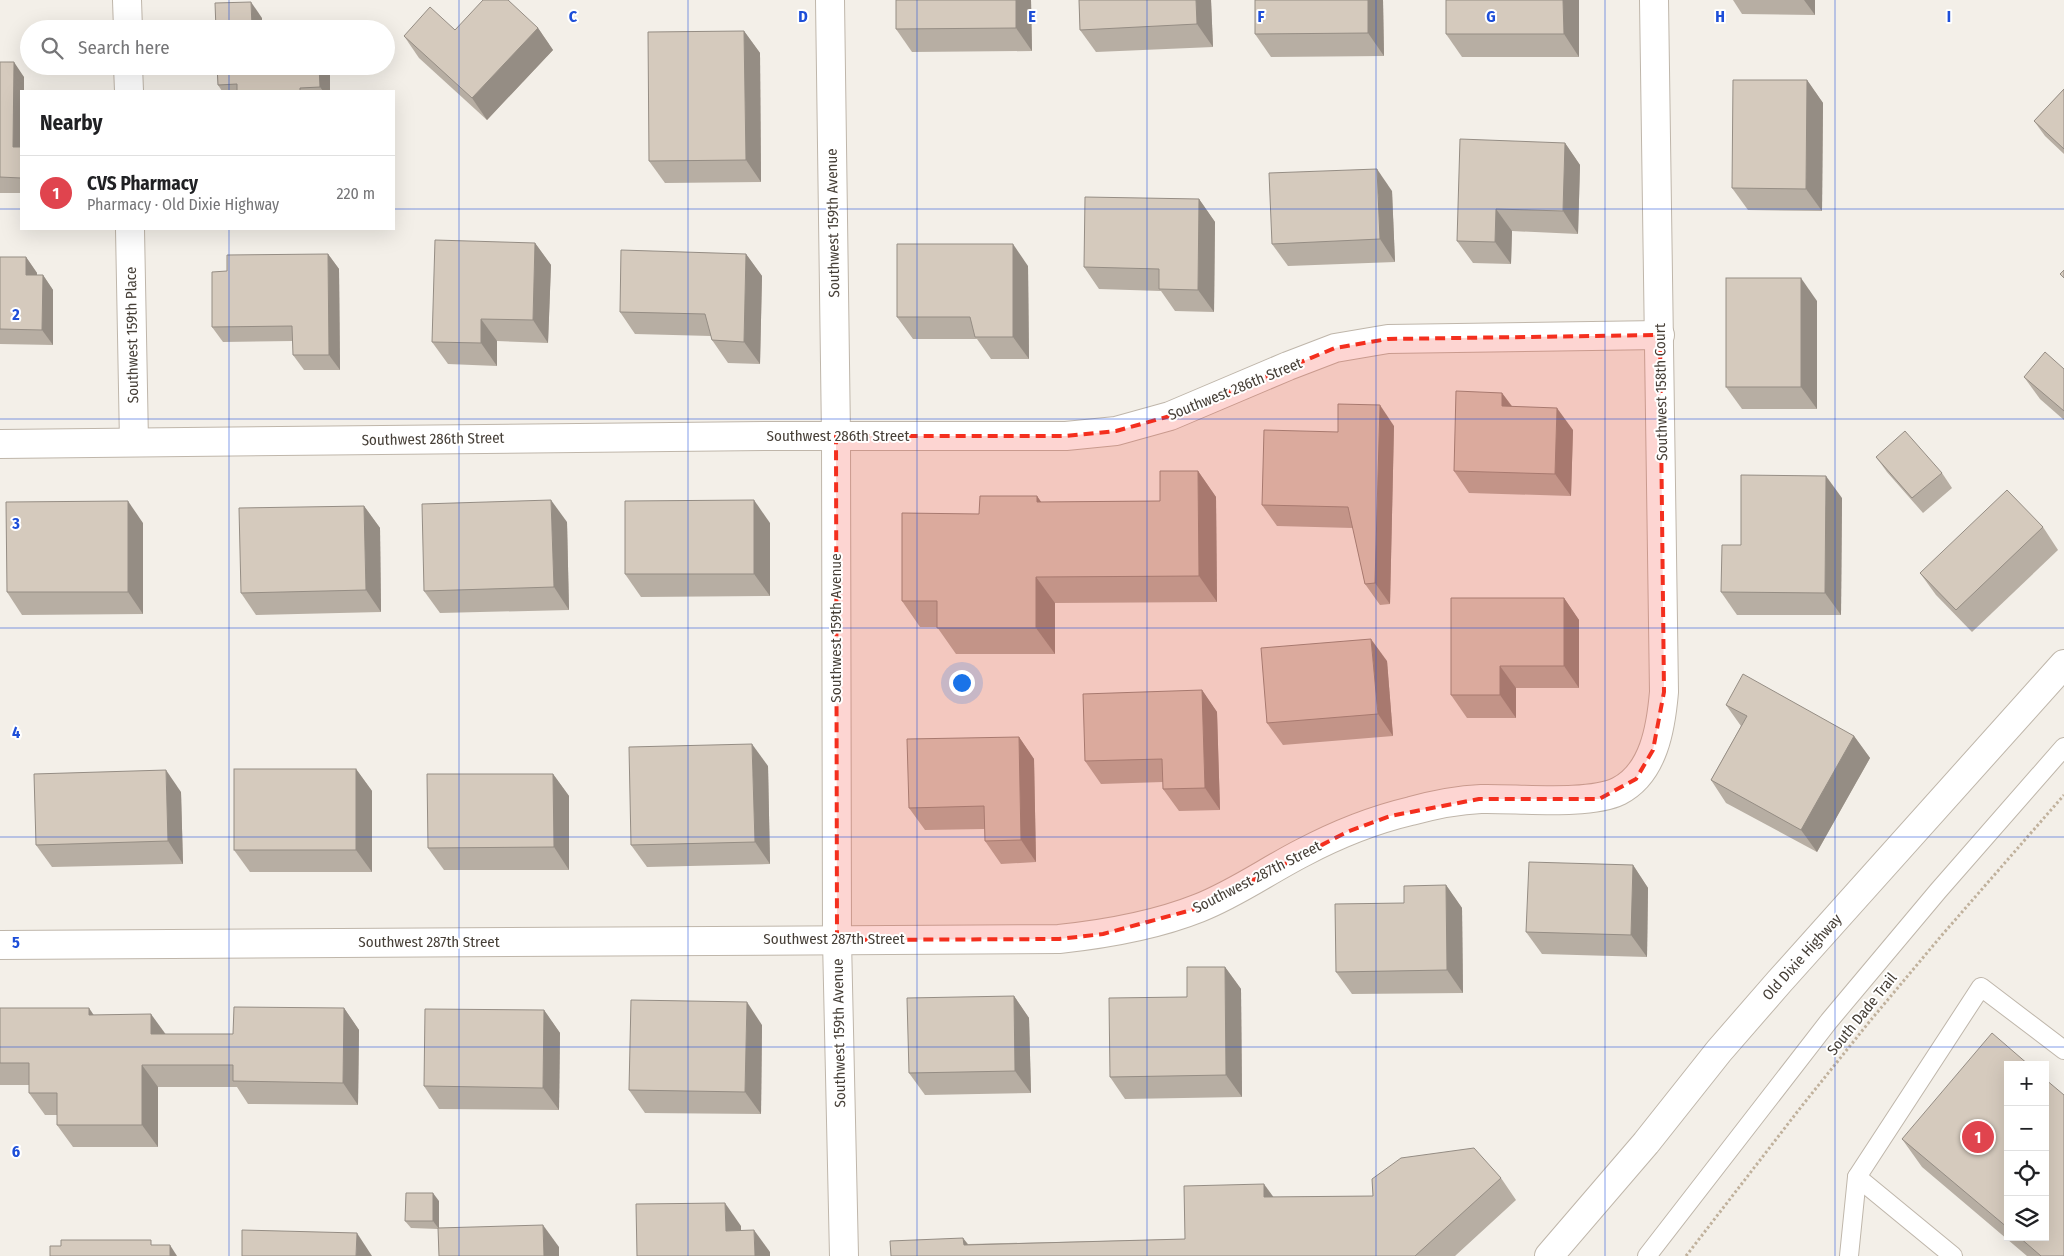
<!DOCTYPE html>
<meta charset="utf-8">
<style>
body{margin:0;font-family:"Fira Sans Condensed",sans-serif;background:#f6f6f6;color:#202124}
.controls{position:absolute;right:15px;bottom:15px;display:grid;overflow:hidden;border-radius:0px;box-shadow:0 5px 20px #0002}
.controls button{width:45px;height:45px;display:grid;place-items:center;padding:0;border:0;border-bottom:1px solid #e0e0e0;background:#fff;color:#202124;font:25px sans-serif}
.you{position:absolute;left:961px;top:682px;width:18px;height:18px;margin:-12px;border:4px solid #fff;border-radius:50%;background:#1a73e8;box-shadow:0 0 0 8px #1a73e833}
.badge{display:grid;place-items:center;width:32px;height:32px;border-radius:50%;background:#f42f1e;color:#fff;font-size:16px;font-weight:700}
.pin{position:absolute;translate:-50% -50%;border:2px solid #fff;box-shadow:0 1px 5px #0006}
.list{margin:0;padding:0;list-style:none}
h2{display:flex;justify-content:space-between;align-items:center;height:65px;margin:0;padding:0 20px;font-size:21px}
h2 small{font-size:16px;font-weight:400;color:#757577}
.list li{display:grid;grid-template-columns:32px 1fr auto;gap:15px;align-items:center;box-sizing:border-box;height:75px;padding:0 20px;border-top:1px solid #e0e0e0}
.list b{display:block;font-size:19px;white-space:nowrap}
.list p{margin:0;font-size:16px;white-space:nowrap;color:#757577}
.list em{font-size:16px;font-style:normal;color:#757577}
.icon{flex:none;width:28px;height:28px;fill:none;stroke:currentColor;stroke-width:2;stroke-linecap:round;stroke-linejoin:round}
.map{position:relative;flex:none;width:2064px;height:1256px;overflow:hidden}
.search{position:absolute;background:#fff;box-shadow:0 5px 20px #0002;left:20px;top:20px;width:375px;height:55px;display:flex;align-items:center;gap:12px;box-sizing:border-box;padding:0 18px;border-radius:28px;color:#757577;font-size:19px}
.panel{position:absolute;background:#fff;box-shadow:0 5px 20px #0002;left:20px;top:90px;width:375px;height:140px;border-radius:0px}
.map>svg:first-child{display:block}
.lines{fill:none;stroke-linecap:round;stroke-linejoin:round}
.service-casing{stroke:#bfb6aa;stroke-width:20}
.minor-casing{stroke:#bfb6aa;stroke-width:30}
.tertiary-casing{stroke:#bfb6aa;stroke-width:30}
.path{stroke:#c0b19c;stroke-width:3;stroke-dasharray:2.5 2.5;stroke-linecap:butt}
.service{stroke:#fff;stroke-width:18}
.minor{stroke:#fff;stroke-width:28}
.tertiary{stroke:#fff;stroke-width:28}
.wall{fill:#b7aea3}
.shaded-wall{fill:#958d84}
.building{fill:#d5cabd;stroke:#958d84}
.marked{fill:#f42f1e;fill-opacity:0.2;stroke:#f42f1e;stroke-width:4;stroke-dasharray:10 6;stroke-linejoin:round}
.grid{fill:none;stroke:#1d4ed8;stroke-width:1;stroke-opacity:0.55}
.labels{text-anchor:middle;stroke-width:4;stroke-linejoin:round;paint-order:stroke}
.street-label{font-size:15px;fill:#463f37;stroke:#fff}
.grid-label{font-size:16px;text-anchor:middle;font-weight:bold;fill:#1d4ed8;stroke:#fff;stroke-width:4;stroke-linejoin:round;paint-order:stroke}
</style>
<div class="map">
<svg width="2064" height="1256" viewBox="0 0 2064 1256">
<rect width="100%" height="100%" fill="#f3efe8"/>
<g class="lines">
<defs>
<g id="service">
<polyline points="1857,1177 1953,1256"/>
<polyline points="1647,1256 1829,1021 1938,891 2064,747"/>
<polyline points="1849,1256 1857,1177 1981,987 2064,1050"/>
</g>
<g id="minor">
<polyline points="127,0 128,29"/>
<polyline points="830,0 836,436 837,940 844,1256"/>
<polyline points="128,66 129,91"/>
<polyline points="130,229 134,442"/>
<polyline points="0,444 773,436 1066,436 1116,431 1170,416 1288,366 1335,348 1388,339 1660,335"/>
<path d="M0,945L1059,939C1106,934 1154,926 1199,908C1235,894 1267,871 1302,853C1336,835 1373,820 1411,811C1433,805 1458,800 1481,799C1517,798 1589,806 1619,791C1654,773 1661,727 1664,692L1654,0"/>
</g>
<polyline id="tertiary" points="1549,1256 1646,1143 1719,1051 1779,982 2064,664"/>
</defs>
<use href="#service" class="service-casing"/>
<use href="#minor" class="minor-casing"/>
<use href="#tertiary" class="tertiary-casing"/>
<polyline class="path" points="1686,1256 1801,1107 1870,1021 1942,935 2064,795"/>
<use href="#service" class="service"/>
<use href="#minor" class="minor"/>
<use href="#tertiary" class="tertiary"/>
</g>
<g class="wall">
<polygon points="1031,0 1032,51 912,52 896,29"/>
<polygon points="1079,0 1211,0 1213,47 1096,52 1080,30"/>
<polygon points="1383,0 1384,56 1271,57 1255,34"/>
<polygon points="1446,0 1579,0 1579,57 1462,57 1446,34"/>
<polygon points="1733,0 1815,0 1815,15 1742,14"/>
<polygon points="538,28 553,50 487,120 419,58 404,36 455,30"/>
<polygon points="744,31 760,53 761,182 665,183 649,161"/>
<polygon points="0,62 24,77 24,91 21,91 21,193 0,193"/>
<polygon points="217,66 330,66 330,91 222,91 218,85"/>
<polygon points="1807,80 1823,103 1822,211 1748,210 1732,188"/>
<polygon points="2064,89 2064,154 2045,136 2034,121"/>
<polygon points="1565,143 1580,165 1578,234 1512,231 1511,264 1473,263 1457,241"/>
<polygon points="1392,191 1395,262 1288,266 1272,244"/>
<polygon points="1199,199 1215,222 1214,312 1175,311 1161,291 1099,289 1084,267"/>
<polygon points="535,243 551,265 548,343 497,341 497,366 448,364 432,342"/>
<polygon points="328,254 339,269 340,370 304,370 293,355 293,341 223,342 212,327 227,271"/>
<polygon points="746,254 762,276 760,364 728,363 712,340 711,336 635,334 620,312"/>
<polygon points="0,257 26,257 37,273 37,275 43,275 53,290 53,345 0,344"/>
<polygon points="1028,266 1029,359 991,359 977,339 913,339 897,317"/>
<polygon points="1817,301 1817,409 1742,409 1726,387"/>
<polygon points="2064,369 2064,420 2040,399 2024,377"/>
<polygon points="1502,393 1512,406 1573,430 1571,496 1469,493 1454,471"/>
<polygon points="1394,426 1390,604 1380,605 1365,584 1353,528 1277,526 1262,505 1338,432"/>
<polygon points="1876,457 1942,473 1952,488 1923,513 1887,472"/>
<polygon points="1198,471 1216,497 1217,602 1055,603 1055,654 956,654 937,627 920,627 902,601 979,514 1037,496 1041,502 1160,501"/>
<polygon points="1842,498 1841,615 1737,615 1721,592 1741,545"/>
<polygon points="364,506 380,528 381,612 256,615 241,593"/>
<polygon points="567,522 569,610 440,613 424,591"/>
<polygon points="143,523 143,614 22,615 7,592"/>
<polygon points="770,523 770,596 641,597 625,574"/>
<polygon points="2043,527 2058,550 1972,632 1936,595 1920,573"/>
<polygon points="1564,598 1579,620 1579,688 1516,688 1516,718 1467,718 1451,695"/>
<polygon points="1387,661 1393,736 1283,745 1267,723"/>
<polygon points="1202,690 1217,712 1220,810 1179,811 1163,789 1163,782 1101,784 1085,761"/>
<polygon points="1726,705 1854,736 1870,758 1817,852 1726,803 1711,780 1741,726"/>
<polygon points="1019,737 1034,759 1036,862 1001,864 985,841 985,829 925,830 909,808"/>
<polygon points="768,766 770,864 647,867 631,845"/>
<polygon points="356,769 372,791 372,872 250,872 234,850"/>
<polygon points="553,774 569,796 569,870 444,870 428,848"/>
<polygon points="181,792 183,864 52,867 36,845"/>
<polygon points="1633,865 1648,888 1647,957 1542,954 1526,932"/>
<polygon points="1446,885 1462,908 1463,993 1352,994 1336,972 1404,903"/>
<polygon points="1225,967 1241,989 1242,1097 1125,1099 1110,1077 1187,997"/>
<polygon points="1014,996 1029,1018 1031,1093 925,1095 909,1073"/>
<polygon points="0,1008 93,1015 165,1034 233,1034 344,1008 359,1030 358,1105 248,1104 237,1087 158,1087 158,1147 73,1147 57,1125 57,1115 45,1115 29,1093 29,1085 0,1085"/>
<polygon points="544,1010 560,1033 559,1110 439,1109 424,1086"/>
<polygon points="762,1025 761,1114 645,1113 629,1090"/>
<polygon points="2008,1065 2008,1237 2045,1237 2064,1256 2027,1256 1922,1167 1902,1139"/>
<polygon points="1501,1178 1516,1200 1455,1256 891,1256 963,1238 968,1244 1185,1239 1273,1197 1373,1196"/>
<polygon points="439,1201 439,1228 559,1247 559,1256 439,1256 438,1229 411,1228 405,1221"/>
</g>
<g class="shaded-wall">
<polygon points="1016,0 1031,0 1032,51 1016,28"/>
<polygon points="1196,0 1211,0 1213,47 1197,24"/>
<polygon points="1368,0 1383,0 1384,56 1368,33"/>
<polygon points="1563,0 1579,0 1579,57 1564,34"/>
<polygon points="1804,0 1815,0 1815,15"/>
<polygon points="251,2 262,18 262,29 252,27"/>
<polygon points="538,28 553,50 487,120 472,98"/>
<polygon points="744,31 760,53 761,182 746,160"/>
<polygon points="14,62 24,77 24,91 21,91 21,159 13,147"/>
<polygon points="319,66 330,66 330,91 323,91 320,87"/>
<polygon points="1807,80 1823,103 1822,211 1806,189"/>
<polygon points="1565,143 1580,165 1578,234 1563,211"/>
<polygon points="1377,169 1392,191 1395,262 1380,239"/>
<polygon points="1199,199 1215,222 1214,312 1198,290"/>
<polygon points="1496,209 1512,231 1511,264 1495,242"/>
<polygon points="535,243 551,265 548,343 533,320"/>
<polygon points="1013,244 1028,266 1029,359 1013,337"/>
<polygon points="328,254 339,269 340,370 329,355"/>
<polygon points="746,254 762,276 760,364 744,342"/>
<polygon points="26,257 37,273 37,290 26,275"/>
<polygon points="43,275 53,290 53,345 42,330"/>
<polygon points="1801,278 1817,301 1817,409 1801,387"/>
<polygon points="481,319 497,341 497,366 481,343"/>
<polygon points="1502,393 1518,415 1502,406"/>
<polygon points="1380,405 1394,426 1390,604 1375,583"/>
<polygon points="1557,408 1573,430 1571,496 1555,474"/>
<polygon points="1198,471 1216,497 1217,602 1199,576"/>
<polygon points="1826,476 1842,498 1841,615 1825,593"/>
<polygon points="1037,496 1055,522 1037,502"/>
<polygon points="551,500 567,522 569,610 554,587"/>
<polygon points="754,500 770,523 770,596 754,574"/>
<polygon points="128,501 143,523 143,614 128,592"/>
<polygon points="364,506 380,528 381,612 366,590"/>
<polygon points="1036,577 1055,603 1055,654 1036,628"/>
<polygon points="1564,598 1579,620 1579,688 1564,666"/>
<polygon points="1371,639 1387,661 1393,736 1378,714"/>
<polygon points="1500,666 1516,688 1516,718 1500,695"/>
<polygon points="1202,690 1217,712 1220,810 1205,788"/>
<polygon points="1854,736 1870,758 1817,852 1801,830"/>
<polygon points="1019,737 1034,759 1036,862 1021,840"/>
<polygon points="752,744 768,766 770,864 755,842"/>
<polygon points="356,769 372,791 372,872 356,850"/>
<polygon points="166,770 181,792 183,864 168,841"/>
<polygon points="553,774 569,796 569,870 554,847"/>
<polygon points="1633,865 1648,888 1647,957 1631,935"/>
<polygon points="1446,885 1462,908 1463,993 1447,970"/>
<polygon points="1225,967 1241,989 1242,1097 1226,1075"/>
<polygon points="1014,996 1029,1018 1031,1093 1015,1071"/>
<polygon points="747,1002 762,1025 761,1114 745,1092"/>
<polygon points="89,1008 104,1030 89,1015"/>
<polygon points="344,1008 359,1030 358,1105 343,1083"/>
<polygon points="544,1010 560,1033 559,1110 543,1088"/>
<polygon points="151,1014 167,1036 151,1034"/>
<polygon points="142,1065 158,1087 158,1147 142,1125"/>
<polygon points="1264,1184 1280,1206 1264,1197"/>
<polygon points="433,1193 439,1201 439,1229 433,1221"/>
<polygon points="725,1203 741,1226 741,1253 726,1231"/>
<polygon points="543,1225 559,1247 559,1256 544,1256"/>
<polygon points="754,1230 770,1252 770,1256 755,1256"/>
<polygon points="357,1233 372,1256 356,1256"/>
<polygon points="963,1238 976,1256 964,1245"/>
<polygon points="170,1245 177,1256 170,1256"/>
</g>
<g class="building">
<polygon points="483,0 508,0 538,28 472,98 404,36 430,7 455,30"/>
<polygon points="896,0 1016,0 1016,28 896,29"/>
<polygon points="1079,0 1196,0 1197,24 1080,30"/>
<polygon points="1255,0 1368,0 1368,33 1255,34"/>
<polygon points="1446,0 1563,0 1564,34 1446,34"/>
<polygon points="251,2 252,27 318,25 318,29 216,29 215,3"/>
<polygon points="744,31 746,160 649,161 648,32"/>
<polygon points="0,62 14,62 13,147 21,147 21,178 0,177"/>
<polygon points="217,66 319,66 320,87 300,88 300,91 237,91 237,84 218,85"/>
<polygon points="1733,80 1807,80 1806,189 1732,188"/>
<polygon points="2064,89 2064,149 2034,121"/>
<polygon points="1460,139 1565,143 1563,211 1496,209 1495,242 1457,241"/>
<polygon points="1377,169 1380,239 1272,244 1269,173"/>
<polygon points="1085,197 1199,199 1198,290 1159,289 1159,269 1084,267"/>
<polygon points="435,240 535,243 533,320 481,319 481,343 432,342"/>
<polygon points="897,244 1013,244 1013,337 975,337 970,317 897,317"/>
<polygon points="621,250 746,254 744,342 712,340 705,314 620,312"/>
<polygon points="328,254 329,355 293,355 292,326 212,327 212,272 227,271 227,255"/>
<polygon points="0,257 26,257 26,275 43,275 42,330 0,329"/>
<polygon points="2064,270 2064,278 2060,274"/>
<rect x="1726" y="278" width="75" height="109"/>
<polygon points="2045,352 2064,369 2064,411 2024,377"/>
<polygon points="1456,391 1502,393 1502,406 1557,408 1555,474 1454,471"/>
<polygon points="1338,404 1380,405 1375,583 1365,584 1348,507 1262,505 1264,430 1338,432"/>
<polygon points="1905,431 1942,473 1912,498 1876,457"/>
<polygon points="1160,471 1198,471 1199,576 1036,577 1036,628 937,628 937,601 902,601 902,513 979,514 980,496 1037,496 1037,502 1160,501"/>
<polygon points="1741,475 1826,476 1825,593 1721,592 1722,545 1741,545"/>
<polygon points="2007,490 2043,527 1956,610 1920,573"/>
<polygon points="551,500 554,587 424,591 422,504"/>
<polygon points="754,500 754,574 625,574 625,501"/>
<polygon points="128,501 128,592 7,592 6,502"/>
<polygon points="364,506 366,590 241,593 239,508"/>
<polygon points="1451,598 1564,598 1564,666 1500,666 1500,695 1451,695"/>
<polygon points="1371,639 1378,714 1267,723 1261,648"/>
<polygon points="1743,674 1854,736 1801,830 1711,780 1747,716 1726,705"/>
<polygon points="1202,690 1205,788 1163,789 1162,759 1085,761 1083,694"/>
<polygon points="1019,737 1021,840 985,841 984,806 909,808 907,739"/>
<polygon points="752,744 755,842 631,845 629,747"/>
<rect x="234" y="769" width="122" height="81"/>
<polygon points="166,770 168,841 36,845 34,774"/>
<polygon points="427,774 553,774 554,847 428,848"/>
<polygon points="1529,862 1633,865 1631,935 1526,932"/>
<polygon points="1446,885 1447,970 1336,972 1335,904 1404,903 1404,886"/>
<polygon points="1187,967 1225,967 1226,1075 1110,1077 1109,998 1187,997"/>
<polygon points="1014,996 1015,1071 909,1073 907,998"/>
<polygon points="631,1000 747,1002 745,1092 629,1090"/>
<polygon points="234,1007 344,1008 343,1083 233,1081 233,1065 142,1065 142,1125 57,1125 57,1093 29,1093 29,1063 0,1063 0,1008 89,1008 89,1015 151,1014 151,1034 233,1034"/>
<polygon points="425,1009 544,1010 543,1088 424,1086"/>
<polygon points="1992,1033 2029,1065 2008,1065 2008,1228 1902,1139"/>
<polygon points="2045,1079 2064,1095 2064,1256 2041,1256 2019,1237 2045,1237"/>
<polygon points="1474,1148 1501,1178 1415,1256 891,1256 890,1241 963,1238 964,1245 1185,1239 1184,1186 1264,1184 1264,1197 1373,1196 1372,1179 1401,1158"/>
<polygon points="406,1193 433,1193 433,1221 405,1221"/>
<polygon points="725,1203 726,1231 754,1230 755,1256 637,1256 636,1204"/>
<polygon points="543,1225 544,1256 439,1256 438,1228"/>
<polygon points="242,1230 357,1233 356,1256 242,1256"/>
<polygon points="61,1240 151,1240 151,1245 170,1245 170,1256 50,1256 50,1246 61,1246"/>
</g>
<path class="marked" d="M1660,335L1664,692L1653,750L1636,779L1599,799H1479L1390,816L1347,832L1199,908L1103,934L1059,939L837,940L836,436H1066L1116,431L1170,416L1335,348L1388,339Z"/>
<path class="grid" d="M229,0V29M459,0V1256M688,0V1256M917,0V1256M1147,0V1256M1376,0V1256M1605,0V1256M1835,0V1256M229,66V91M0,209H21M394,209H2064M229,229V1256M0,419H2064M0,628H2064M0,837H2064M0,1047H2064"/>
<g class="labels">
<g class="street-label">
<text transform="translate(833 223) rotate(-91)" y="5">Southwest 159th Avenue</text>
<text transform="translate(132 335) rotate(-91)" y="5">Southwest 159th Place</text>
<text transform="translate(1235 389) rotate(-22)" y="5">Southwest 286th Street</text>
<text transform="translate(1661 392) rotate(-91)" y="5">Southwest 158th Court</text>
<text x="838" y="441">Southwest 286th Street</text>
<text transform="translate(433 439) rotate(-1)" y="5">Southwest 286th Street</text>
<text transform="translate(836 628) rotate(-90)" y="5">Southwest 159th Avenue</text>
<text transform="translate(1257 877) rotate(-27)" y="5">Southwest 287th Street</text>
<text x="834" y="944">Southwest 287th Street</text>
<text x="429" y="947">Southwest 287th Street</text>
<text transform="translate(1802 957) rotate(-48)" y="5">Old Dixie Highway</text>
<text transform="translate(1862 1014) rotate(-51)" y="5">South Dade Trail</text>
<text transform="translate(839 1033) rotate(-91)" y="5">Southwest 159th Avenue</text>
</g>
</g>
<g class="grid-label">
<text x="573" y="22">C</text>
<text x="803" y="22">D</text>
<text x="1032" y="22">E</text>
<text x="1261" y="22">F</text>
<text x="1491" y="22">G</text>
<text x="1720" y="22">H</text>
<text x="1949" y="22">I</text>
<text x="16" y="320">2</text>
<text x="16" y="529">3</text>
<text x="16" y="738">4</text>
<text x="16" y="948">5</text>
<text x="16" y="1157">6</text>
</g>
</svg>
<div class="controls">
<button>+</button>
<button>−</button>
<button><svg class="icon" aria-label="locate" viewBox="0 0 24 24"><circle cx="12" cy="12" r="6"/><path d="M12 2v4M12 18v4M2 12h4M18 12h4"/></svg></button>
<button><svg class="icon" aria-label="layers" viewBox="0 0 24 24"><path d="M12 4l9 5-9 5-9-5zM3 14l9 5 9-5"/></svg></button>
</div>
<div class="you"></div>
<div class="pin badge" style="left:1978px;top:1137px;background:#e0444e">1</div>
<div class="search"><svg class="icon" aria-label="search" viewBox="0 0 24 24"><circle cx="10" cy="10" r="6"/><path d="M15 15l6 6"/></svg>Search here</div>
<section class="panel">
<h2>Nearby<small></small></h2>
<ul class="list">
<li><span class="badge" style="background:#e0444e">1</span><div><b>CVS Pharmacy</b><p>Pharmacy · Old Dixie Highway</p></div><em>220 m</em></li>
</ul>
</section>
</div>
